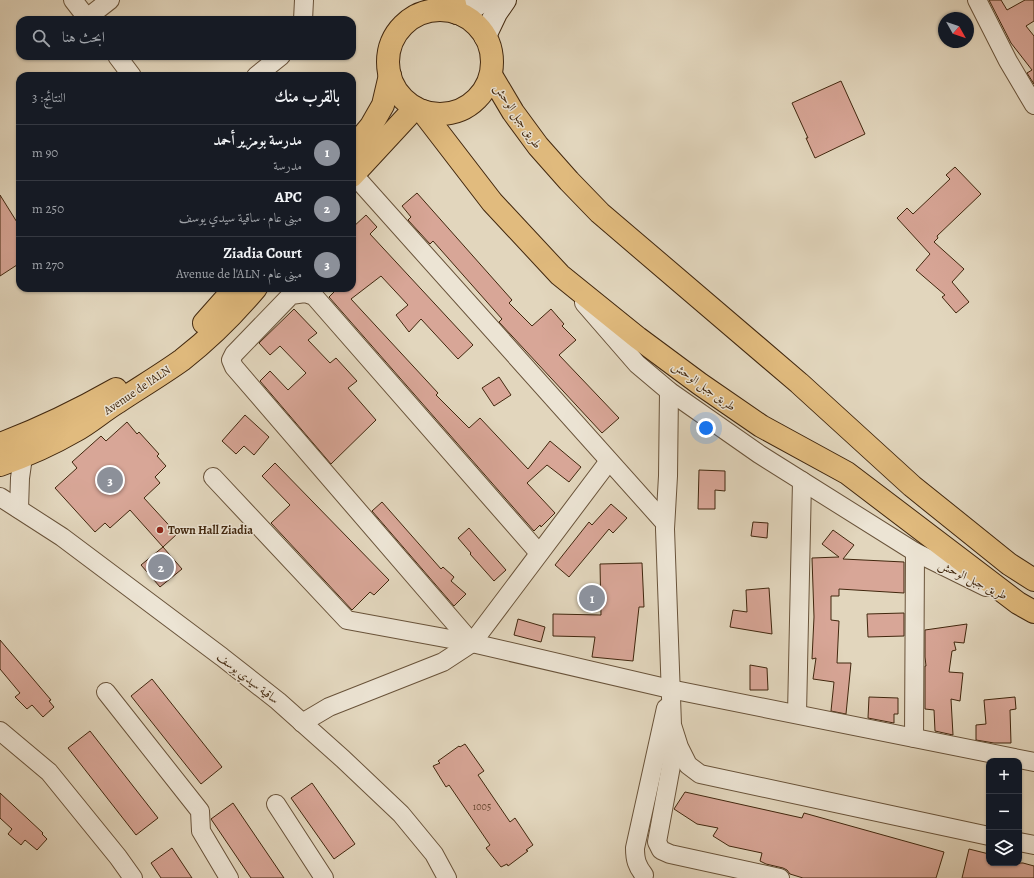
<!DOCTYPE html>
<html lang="ar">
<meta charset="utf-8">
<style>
body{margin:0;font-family:Alegreya,Amiri,serif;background:#242831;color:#f1f3f6;direction:rtl}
.controls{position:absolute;right:12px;bottom:12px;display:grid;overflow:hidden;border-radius:8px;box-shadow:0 1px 3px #0004}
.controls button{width:36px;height:36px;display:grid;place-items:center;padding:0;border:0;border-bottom:1px solid #363941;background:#171b24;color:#f1f3f6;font:20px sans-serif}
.compass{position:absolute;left:938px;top:12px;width:36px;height:36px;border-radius:50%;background:#171b24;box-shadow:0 1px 3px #0004;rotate:130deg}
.you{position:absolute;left:706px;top:428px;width:14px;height:14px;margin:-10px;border:3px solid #fff;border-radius:50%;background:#1a73e8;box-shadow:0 0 0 6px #1a73e833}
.badge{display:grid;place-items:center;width:26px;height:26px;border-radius:50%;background:#8c9099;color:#fff;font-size:13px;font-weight:700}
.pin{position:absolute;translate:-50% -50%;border:2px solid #fff;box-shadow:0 1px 4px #0006}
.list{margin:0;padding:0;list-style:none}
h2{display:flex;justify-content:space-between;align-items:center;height:52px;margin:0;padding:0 16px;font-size:17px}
h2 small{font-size:13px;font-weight:400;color:#9ea1a6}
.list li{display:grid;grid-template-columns:26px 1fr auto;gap:12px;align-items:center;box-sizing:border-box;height:56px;padding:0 16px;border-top:1px solid #363941}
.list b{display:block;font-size:15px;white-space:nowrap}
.list p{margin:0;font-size:13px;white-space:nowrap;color:#9ea1a6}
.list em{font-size:13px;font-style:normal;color:#9ea1a6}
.icon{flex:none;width:22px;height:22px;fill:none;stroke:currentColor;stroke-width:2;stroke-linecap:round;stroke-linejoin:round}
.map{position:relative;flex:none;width:1034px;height:878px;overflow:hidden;direction:ltr}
.search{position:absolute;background:#171b24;box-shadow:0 1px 3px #0004;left:16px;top:16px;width:340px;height:44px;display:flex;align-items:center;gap:10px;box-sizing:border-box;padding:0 14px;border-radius:12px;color:#9ea1a6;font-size:15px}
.panel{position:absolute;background:#171b24;box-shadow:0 1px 3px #0004;left:16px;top:72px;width:340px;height:220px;border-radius:12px;direction:rtl}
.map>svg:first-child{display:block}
.building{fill:#d8a697;stroke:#41270e}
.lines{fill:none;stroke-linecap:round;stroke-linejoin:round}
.street-casing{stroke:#69533a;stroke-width:20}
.secondary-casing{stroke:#41270e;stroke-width:24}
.primary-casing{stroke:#41270e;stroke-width:24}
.highway-casing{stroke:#41270e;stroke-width:24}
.street{stroke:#ece4d4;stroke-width:18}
.secondary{stroke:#ece4d4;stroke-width:22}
.primary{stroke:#e1bb7e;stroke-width:22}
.highway{stroke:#e1bb7e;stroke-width:22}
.poi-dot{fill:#8f2418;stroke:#ece4d4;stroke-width:1.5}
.labels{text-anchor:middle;stroke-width:3;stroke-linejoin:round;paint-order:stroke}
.number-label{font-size:10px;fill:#674730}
.street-label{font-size:12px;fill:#41270e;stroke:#ece4d4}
.poi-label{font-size:12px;font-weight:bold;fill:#41270e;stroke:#ece4d4;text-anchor:start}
</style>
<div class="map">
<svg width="1034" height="878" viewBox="0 0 1034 878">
<rect width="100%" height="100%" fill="#e2d6bd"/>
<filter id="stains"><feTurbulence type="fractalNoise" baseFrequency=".005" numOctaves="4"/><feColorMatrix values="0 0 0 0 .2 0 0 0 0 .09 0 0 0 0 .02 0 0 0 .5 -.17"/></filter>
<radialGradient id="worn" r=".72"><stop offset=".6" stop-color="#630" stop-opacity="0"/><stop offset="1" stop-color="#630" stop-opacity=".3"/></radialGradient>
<g class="building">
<polygon points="989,0 1001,0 1007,10 1025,0 1034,0 1034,21 1026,26 1034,36 1034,84 1027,73 1032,70 1011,43"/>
<polygon points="841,81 865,134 815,158 806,138 808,138 792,103"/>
<polygon points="955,167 981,194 937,236 938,238 934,242 964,269 952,282 969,302 956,313 942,297 945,295 916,270 930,254 897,218 907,208 913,214 950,179 946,175"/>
<polygon points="417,193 512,300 509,303 532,326 551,309 564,324 562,326 576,340 559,355 619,418 602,433 499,322 502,319 433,241 430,244 408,220 411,217 402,206"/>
<polygon points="0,195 20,227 20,263 0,276"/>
<polygon points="366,215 377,227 370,234 473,345 458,359 421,319 409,332 396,315 408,305 381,276 351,299 438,393 436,395 469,428 480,418 528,469 550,441 581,467 569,482 547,465 527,483 555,513 541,527 540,525 534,531 329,297 338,288 352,288 352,228"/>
<polygon points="294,309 317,333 308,340 330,363 336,358 357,381 348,388 376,420 331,464 260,381 270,371 288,390 306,373 280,346 270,355 259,343"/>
<polygon points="499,377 511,395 494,406 482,388"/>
<polygon points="245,415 269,437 254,455 244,446 236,454 222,441"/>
<polygon points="127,422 137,434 139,432 159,454 157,456 166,466 155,477 160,483 144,498 177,534 163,547 130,510 110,528 105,523 95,532 55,488 77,468 72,462 101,436 106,441"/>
<polygon points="275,463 389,580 374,595 370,592 352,610 271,523 290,505 262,476"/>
<polygon points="699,470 725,471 725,491 715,490 715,509 698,509"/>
<polygon points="382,502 441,569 443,567 454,577 451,581 466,594 454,606 372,511"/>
<polygon points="611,504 627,518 613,533 609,529 569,577 555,565 589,522 592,525"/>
<polygon points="753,522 768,523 767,538 751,536"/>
<polygon points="469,528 506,570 494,581 470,554 471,553 458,538"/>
<polygon points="833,530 854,545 843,559 904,562 904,593 839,589 839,596 831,596 831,620 839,621 837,663 851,663 846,714 831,711 834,682 813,679 816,658 812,659 814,617 812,558 839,557 822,544"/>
<polygon points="163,547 182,569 160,587 141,565"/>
<polygon points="642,563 644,607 639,607 633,661 592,657 595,637 553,636 553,614 601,615 600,564"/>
<polygon points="769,588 772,634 730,627 733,610 747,612 746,590"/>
<polygon points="904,613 904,636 868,637 867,614"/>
<polygon points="518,619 545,627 541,642 514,635"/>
<polygon points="967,624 964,643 954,642 956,650 952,651 949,672 963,673 960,701 951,699 953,735 935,731 934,710 925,709 925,666 926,666 925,657 925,630"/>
<polygon points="0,640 51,700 49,701 54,707 43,717 32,705 27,709 15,697 20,693 0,669"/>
<polygon points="750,665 767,668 768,690 750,690"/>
<polygon points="152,679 222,767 201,784 131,696"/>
<polygon points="869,697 898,698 898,714 894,714 894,723 868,718"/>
<polygon points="1015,697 1016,709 1010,710 1011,743 994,743 976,740 976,725 986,724 984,700"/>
<polygon points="90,731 158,818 136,835 68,748"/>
<polygon points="465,744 484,771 478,775 510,822 515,818 533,845 526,850 528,851 508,866 507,864 501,867 486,848 490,845 449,785 446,787 433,766 440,763 438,761 459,746 460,747"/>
<polygon points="312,783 355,844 334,859 291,798"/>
<polygon points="685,792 802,818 804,813 944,852 936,878 803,878 790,874 787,870 783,868 766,864 760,861 762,853 729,846 713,836 718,828 697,824 674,809"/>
<polygon points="0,793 43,833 42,834 47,839 37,850 25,840 21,845 8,834 12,829 0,818"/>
<polygon points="233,803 284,878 251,878 211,819"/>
<polygon points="172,848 192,878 161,878 151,863"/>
<polygon points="969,849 989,854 989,863 1023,863 1034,866 1034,878 962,878"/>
</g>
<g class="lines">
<defs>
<g id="street">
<polyline points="73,0 87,18"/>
<polyline points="977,0 1008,61 1034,105"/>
<polyline points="88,20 87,18 110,0"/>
<polyline points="303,20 304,0"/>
<polyline points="117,56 132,76"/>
<polyline points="256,76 281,56"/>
<polyline points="353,174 665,523"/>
<polyline points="584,303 637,364 669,391 759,454 915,552 986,587"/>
<polyline points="669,391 668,476 665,529 672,725 679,747 688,765 700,774 989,836"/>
<polyline points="213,477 347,620 472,643 670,689 1034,762"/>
<polyline points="0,497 62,537 222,657 278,701 343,759 401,814 434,854 447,878"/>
<polyline points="19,509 20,478 23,457 21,446"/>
<polyline points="472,643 234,367 231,360 234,354 291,295 305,293 314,296 539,553"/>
<polyline points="106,692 200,811 201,831 229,878"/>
<polyline points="797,714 802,481"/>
<polyline points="302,723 329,707 443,662 472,643 609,461"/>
<polyline points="0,731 49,772 118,857 133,878"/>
<polyline points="914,738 915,552"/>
<polyline points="676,739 657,842 661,850 670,854 780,878"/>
<polyline points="276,804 324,878"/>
<polyline points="1019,842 1034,845"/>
<path d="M644,875C637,866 635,860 635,848L666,708"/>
</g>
<g id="secondary">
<polyline points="463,15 483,0"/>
<polyline points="485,36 496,13 505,0"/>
</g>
<g id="primary">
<circle cx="440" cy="62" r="52"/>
<polyline points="491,75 513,112 538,146 569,181 600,213 799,383 912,486 1009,564 1034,580"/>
<polyline points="422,111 492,202 560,275 638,338 700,384 761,426 847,473 1018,603 1034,612"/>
<polyline points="352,149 371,126 383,105 390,75"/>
<polyline points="352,176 415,108"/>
<polyline points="204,323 235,288"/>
<path d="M0,444C40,429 79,410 116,389"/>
<path d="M0,465C26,456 51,445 75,431C90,423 103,411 118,402C139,388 161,375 182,360C209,339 234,314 256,288"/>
</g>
<polyline id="highway" points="454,0 457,13"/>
</defs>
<use href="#street" class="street-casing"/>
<use href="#secondary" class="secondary-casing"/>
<use href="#primary" class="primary-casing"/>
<use href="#highway" class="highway-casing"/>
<use href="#street" class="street"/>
<use href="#secondary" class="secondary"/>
<use href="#primary" class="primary"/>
<use href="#highway" class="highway"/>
</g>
<circle class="poi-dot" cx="160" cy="530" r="4"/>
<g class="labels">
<g class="number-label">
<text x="482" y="810">1005</text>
</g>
<g class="street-label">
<text transform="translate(518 116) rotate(56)" y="4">طريق جبل الوحش</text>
<text transform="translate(704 386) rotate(36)" y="4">طريق جبل الوحش</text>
<text transform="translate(137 390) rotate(-34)" y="4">Avenue de l'ALN</text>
<text transform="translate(973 580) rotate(26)" y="4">طريق جبل الوحش</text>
<text transform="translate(248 678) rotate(38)" y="4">ساقية سيدي يوسف</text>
</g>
<g class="poi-label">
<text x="168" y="534">Town Hall Ziadia</text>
</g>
</g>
<rect width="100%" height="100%" filter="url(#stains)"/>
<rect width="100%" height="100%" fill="url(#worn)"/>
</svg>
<div class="controls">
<button>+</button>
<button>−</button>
<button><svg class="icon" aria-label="layers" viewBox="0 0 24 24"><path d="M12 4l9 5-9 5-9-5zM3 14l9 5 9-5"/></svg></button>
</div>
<svg class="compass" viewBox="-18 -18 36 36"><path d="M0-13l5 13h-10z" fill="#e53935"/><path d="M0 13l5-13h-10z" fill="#9ea1a6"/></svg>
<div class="you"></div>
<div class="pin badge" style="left:592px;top:598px">1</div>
<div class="pin badge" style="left:161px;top:567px">2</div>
<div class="pin badge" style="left:110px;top:480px">3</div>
<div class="search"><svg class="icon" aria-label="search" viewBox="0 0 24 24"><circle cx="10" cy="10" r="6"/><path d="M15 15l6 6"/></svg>ابحث هنا</div>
<section class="panel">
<h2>بالقرب منك<small>النتائج: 3</small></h2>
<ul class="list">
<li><span class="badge">1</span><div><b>مدرسة بومزير أحمد</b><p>مدرسة</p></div><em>90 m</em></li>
<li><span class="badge">2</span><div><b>APC</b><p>مبنى عام · ساقية سيدي يوسف</p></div><em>250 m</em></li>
<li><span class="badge">3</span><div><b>Ziadia Court</b><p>مبنى عام · Avenue de l'ALN</p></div><em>270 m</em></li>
</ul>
</section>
</div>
